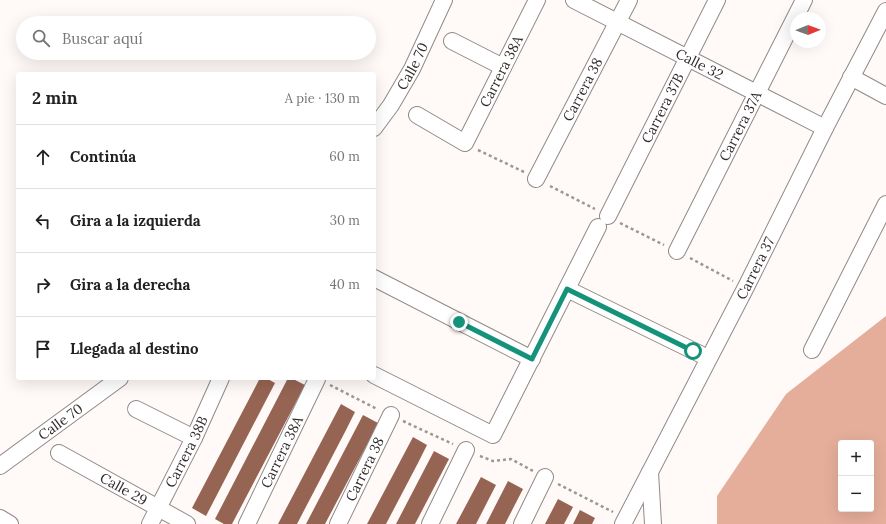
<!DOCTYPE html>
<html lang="es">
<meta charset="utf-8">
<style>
body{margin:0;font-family:Lora,serif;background:#f2f2f2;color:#222}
.controls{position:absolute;right:12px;bottom:12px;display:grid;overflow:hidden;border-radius:4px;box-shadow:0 4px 16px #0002}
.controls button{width:36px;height:36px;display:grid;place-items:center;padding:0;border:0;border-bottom:1px solid #e0e0e0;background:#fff;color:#222;font:20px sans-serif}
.compass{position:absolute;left:790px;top:12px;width:36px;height:36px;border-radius:50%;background:#fff;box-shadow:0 4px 16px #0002;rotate:89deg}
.stop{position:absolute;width:12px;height:12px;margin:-9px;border:3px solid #14937a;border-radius:50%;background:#fff}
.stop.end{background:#14937a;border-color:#fff;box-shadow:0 1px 4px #0008}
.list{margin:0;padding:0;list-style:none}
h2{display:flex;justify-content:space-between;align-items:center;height:52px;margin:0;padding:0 16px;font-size:17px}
h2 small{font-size:13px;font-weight:400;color:#767676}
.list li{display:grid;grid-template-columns:26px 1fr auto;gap:12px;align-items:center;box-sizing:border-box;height:64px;padding:0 16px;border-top:1px solid #e0e0e0}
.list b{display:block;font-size:15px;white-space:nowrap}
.list em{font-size:13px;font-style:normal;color:#767676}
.icon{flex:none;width:22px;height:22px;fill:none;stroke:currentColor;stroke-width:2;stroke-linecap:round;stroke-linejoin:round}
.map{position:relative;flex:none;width:886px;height:524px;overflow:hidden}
.search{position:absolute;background:#fff;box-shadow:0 4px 16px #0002;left:16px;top:16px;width:360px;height:44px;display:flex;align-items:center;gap:10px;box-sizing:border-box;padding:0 14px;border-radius:22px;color:#767676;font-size:15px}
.panel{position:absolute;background:#fff;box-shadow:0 4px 16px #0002;left:16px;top:72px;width:360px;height:308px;border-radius:4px}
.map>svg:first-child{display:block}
.forest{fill:#e5ae9a;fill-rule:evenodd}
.building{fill:#966453}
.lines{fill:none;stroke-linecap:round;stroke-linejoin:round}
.minor-casing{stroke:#918987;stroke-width:18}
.path{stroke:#9c9796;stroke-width:2.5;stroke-dasharray:3 3;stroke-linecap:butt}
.minor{stroke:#fff;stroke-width:16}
.route{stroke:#14937a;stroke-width:5}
.labels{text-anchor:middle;stroke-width:4;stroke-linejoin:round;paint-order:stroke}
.street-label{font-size:14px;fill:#312d2c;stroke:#fff}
</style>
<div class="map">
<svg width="886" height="524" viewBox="0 0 886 524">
<rect width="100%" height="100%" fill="#fffaf8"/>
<path class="forest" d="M886,316V524H717V496L786,394ZM841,443H871V509H841Z"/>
<g class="building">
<polygon points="260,378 266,378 275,383 206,516 192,508"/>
<polygon points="288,378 291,378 305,385 232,524 224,524 215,519"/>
<polygon points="341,404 355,412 346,430 297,524 278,524"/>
<polygon points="363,415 378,423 369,441 325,524 306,524"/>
<polygon points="413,437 427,445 418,463 386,524 367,524"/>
<polygon points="434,451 449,459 415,524 396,524"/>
<polygon points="481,477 496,485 476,524 456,524"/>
<polygon points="508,481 523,489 505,524 486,524"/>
<polygon points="558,499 573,507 564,524 545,524"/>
<polygon points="580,510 595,518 592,524 573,524"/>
</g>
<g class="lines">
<defs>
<g id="minor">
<path id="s1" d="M574,0L825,128"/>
<polyline points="452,41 503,67"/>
<polyline points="851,77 886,96"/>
<path id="s2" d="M417,115L465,143L537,0"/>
<path id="s3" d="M374,128L391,105L412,69L444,0"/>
<path id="s4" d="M536,179L629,0"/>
<path id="s5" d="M608,216L717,0"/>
<path id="s6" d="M677,251L804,0"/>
<polyline points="374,278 532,359"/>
<polyline points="567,289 700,354"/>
<polyline points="812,350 886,204"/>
<polyline points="374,375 493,435 598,227"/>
<polyline points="136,409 194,438"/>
<path id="s7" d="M59,453L187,524"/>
<path id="s8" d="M0,466L120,378"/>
<polyline points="650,472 653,524"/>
<polyline points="0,518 10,524"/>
<path id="s9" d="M150,524L194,438L221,378"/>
<path id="s10" d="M247,524L317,379"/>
<path id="s11" d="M338,524L391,415"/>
<polyline points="430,524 466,450"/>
<polyline points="522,524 545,477"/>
<path id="s12" d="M623,524L746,287L825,128L886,11"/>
</g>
</defs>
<use href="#minor" class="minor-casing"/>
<g class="path">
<polyline points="478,150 524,172"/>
<polyline points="550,186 595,209"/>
<polyline points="620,223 664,245"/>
<polyline points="690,258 733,281"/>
<polyline points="330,385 377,409"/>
<polyline points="403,421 453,444"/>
<polyline points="480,456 493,461 511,459 533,471"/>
<polyline points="558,484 613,512"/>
</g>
<use href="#minor" class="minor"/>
</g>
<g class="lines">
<polyline class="route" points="459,322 532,359 567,289 693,351"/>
</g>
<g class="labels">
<g class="street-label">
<text dy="5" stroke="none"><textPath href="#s1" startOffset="141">Calle 32</textPath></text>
<text dy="5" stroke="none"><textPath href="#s3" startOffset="73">Calle 70</textPath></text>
<text dy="5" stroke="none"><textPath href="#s2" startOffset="136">Carrera 38A</textPath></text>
<text dy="5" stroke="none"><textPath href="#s4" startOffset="101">Carrera 38</textPath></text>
<text dy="5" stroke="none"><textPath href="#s5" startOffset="121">Carrera 37B</textPath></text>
<text dy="5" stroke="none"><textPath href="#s6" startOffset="140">Carrera 37A</textPath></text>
<text dy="5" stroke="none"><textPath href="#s12" startOffset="288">Carrera 37</textPath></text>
<text dy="5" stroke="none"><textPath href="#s8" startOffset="75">Calle 70</textPath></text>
<text dy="5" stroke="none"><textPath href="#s9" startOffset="81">Carrera 38B</textPath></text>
<text dy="5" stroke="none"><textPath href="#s10" startOffset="80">Carrera 38A</textPath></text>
<text dy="5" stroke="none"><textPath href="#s11" startOffset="61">Carrera 38</textPath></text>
<text dy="5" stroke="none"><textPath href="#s7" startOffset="74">Calle 29</textPath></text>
</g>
</g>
</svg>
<div class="controls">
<button>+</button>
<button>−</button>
</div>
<svg class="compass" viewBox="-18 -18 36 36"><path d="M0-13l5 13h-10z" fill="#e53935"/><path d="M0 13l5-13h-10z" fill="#767676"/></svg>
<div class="stop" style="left:693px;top:351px"></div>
<div class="stop end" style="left:459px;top:322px"></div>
<div class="search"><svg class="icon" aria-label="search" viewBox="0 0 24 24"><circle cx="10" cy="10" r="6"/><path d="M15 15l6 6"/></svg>Buscar aquí</div>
<section class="panel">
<h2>2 min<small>A pie · 130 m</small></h2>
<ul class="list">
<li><svg class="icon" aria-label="ahead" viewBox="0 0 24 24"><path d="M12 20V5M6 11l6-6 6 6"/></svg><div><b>Continúa</b></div><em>60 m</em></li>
<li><svg class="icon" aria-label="left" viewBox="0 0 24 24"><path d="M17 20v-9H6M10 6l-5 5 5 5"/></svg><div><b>Gira a la izquierda</b></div><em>30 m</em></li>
<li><svg class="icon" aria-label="right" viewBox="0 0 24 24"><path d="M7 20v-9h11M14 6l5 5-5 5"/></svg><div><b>Gira a la derecha</b></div><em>40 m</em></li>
<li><svg class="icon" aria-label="arrive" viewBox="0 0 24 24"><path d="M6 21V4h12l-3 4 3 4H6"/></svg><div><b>Llegada al destino</b></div></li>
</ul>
</section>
</div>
